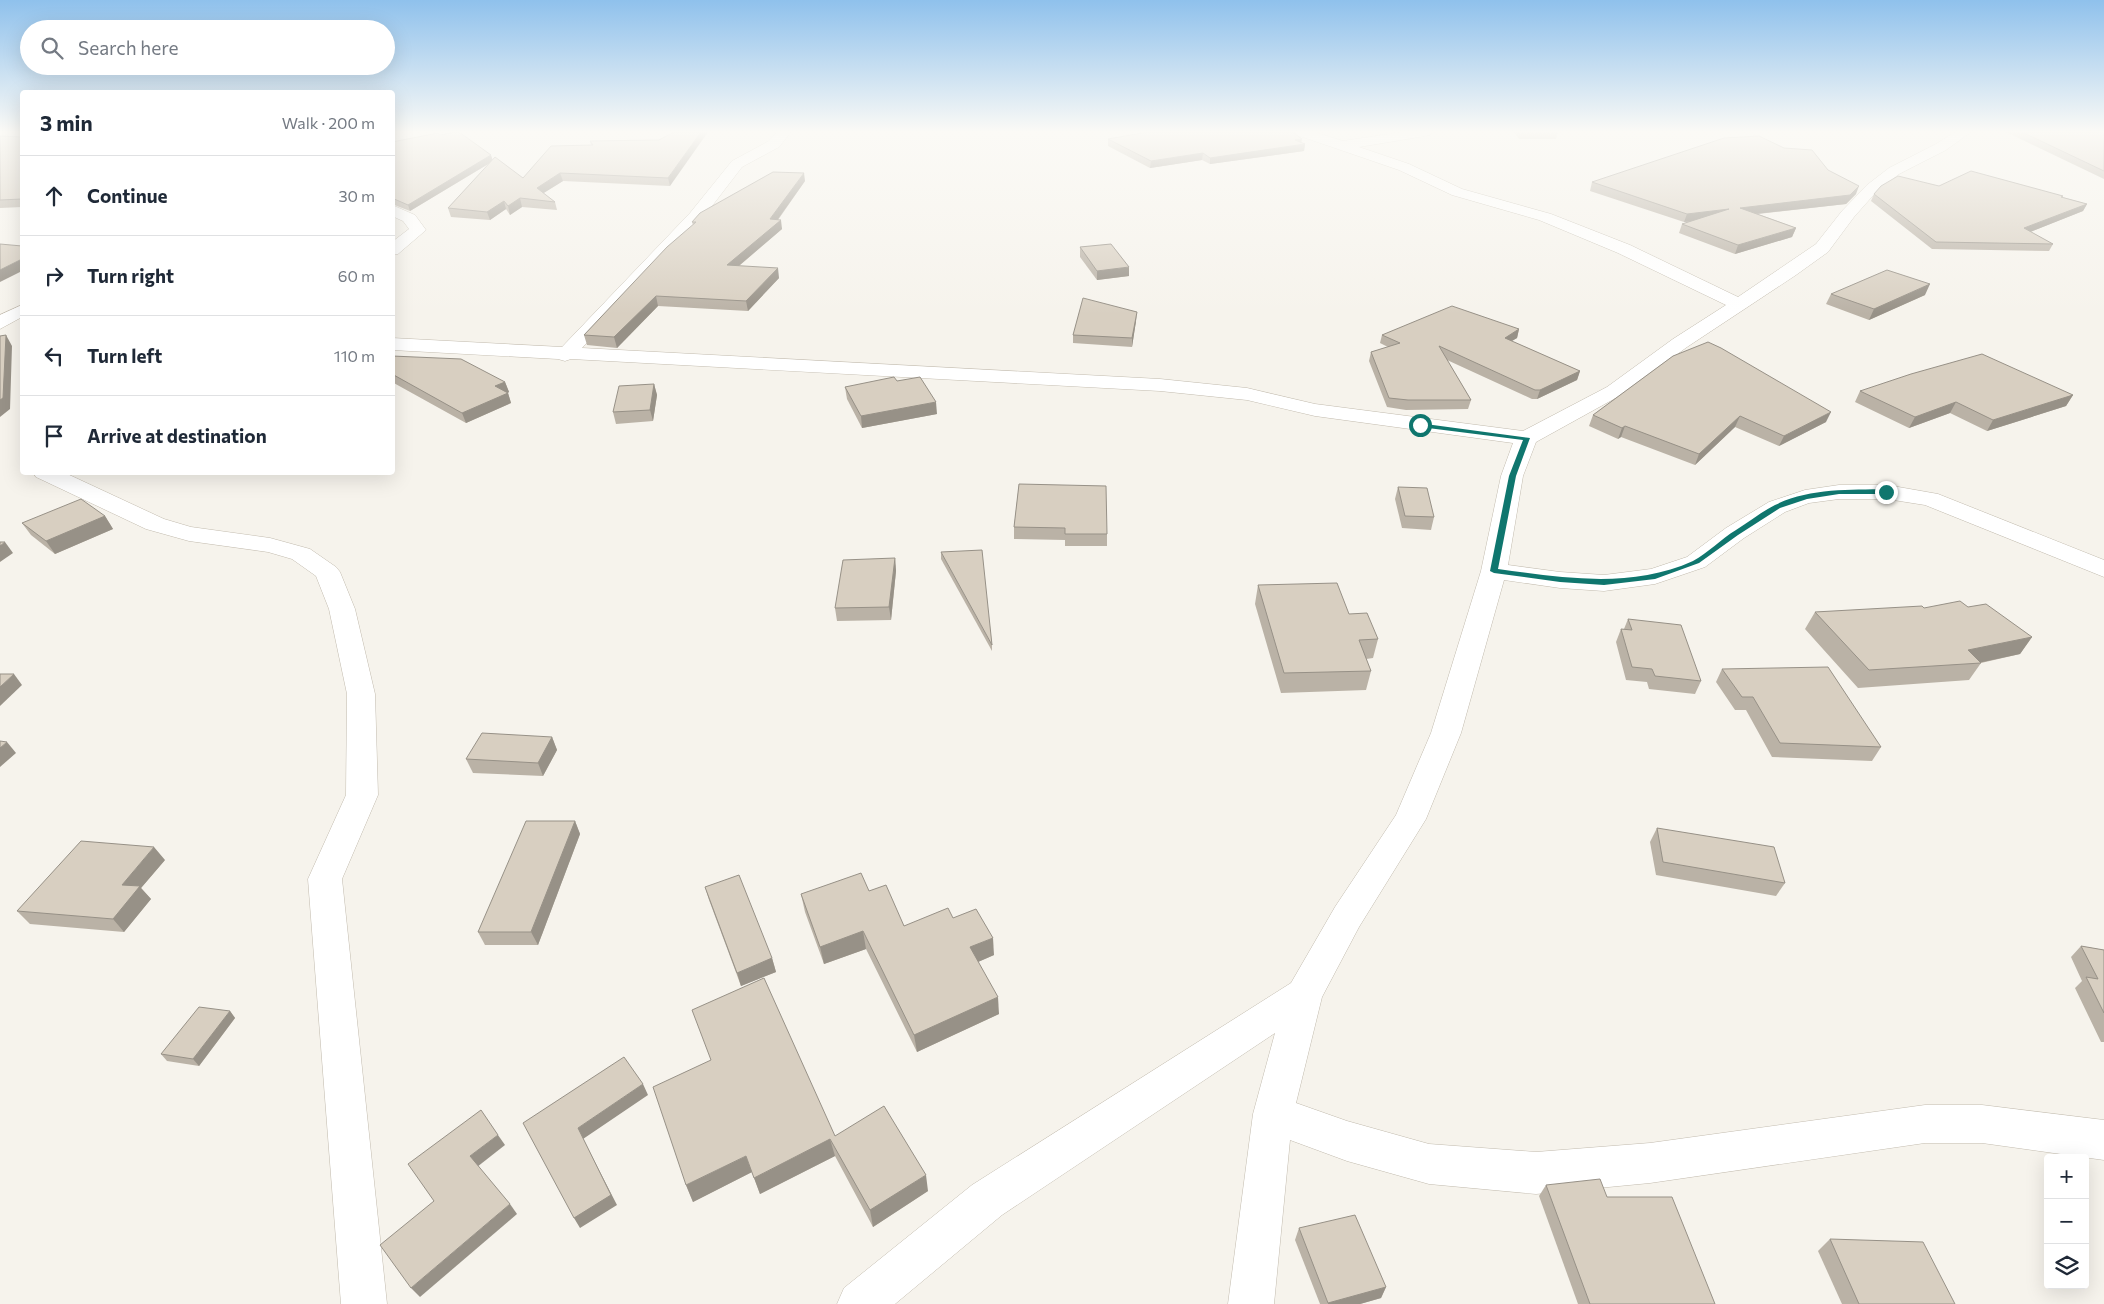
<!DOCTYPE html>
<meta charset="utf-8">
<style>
body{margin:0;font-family:Commissioner,sans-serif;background:#f6f6f7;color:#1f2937}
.controls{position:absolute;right:15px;bottom:15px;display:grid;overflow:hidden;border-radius:5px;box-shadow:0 5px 20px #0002}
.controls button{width:45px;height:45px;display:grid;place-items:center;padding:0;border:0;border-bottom:1px solid #e0e1e3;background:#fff;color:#1f2937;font:25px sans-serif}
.stop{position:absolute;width:15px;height:15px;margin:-11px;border:4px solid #0f766e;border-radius:50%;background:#fff}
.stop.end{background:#0f766e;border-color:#fff;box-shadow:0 1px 5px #0008}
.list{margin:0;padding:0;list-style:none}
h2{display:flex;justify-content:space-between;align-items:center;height:65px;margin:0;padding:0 20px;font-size:21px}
h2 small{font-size:16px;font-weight:400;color:#747a83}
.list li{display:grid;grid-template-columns:32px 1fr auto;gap:15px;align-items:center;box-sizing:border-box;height:80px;padding:0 20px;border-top:1px solid #e0e1e3}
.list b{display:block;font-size:19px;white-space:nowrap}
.list em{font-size:16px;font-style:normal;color:#747a83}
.icon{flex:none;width:28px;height:28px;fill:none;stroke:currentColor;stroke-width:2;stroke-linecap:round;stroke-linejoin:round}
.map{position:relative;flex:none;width:2104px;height:1304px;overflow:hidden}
.search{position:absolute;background:#fff;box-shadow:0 5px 20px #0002;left:20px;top:20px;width:375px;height:55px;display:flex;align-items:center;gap:12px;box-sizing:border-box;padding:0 18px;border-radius:28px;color:#747a83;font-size:19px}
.panel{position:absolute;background:#fff;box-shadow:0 5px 20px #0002;left:20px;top:90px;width:375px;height:385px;border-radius:5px}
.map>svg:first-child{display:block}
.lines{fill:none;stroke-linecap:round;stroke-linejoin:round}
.minor-casing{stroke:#c2bbae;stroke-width:1}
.minor{fill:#fff;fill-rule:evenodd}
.wall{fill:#bab2a6}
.shaded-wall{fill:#979187}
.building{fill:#d8cfc1;stroke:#979187}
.route{fill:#0f766e}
</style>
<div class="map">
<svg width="2104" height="1304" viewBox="0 0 2104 1304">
<rect width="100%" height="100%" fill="#f6f3ec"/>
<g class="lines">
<defs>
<g id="minor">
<polygon points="777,132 791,132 779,147 742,167 702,219 582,348 1160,379 1247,388 1315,404 1523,431 1607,387 1673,339 1726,305 1618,253 1539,220 1452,195 1399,170 1297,135 1295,132 1314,132 1343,141 1402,132 1432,132 1430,135 1425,136 1359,147 1409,164 1462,189 1551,214 1630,245 1738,297 1816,244 1842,211 1867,185 1889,168 1936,144 1955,132 1971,132 1946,150 1899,174 1877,191 1854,217 1828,252 1796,275 1687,347 1621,395 1536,442 1523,476 1508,565 1560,572 1604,575 1651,569 1687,557 1726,528 1769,502 1805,490 1839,485 1887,485 1938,494 2104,560 2104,577 1925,505 1887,499 1839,499 1809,503 1785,512 1744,538 1705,567 1655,584 1604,591 1560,588 1504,580 1461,733 1426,819 1359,927 1322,997 1296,1103 1347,1121 1429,1144 1536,1152 1650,1143 1925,1105 1982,1105 2104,1120 2104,1160 1982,1143 1925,1143 1650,1183 1536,1194 1429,1184 1347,1161 1290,1140 1274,1304 1228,1304 1253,1114 1275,1033 1002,1215 895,1304 837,1304 844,1288 972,1185 1291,983 1335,907 1396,815 1431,733 1481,571 1501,476 1513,443 1315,416 1247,400 1160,391 571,359 565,361 558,359 392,350 392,338 562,347 690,213 732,161 769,141"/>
<polygon points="392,205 415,215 426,230 398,254 392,255 392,242 409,229 403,221 392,216"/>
<polygon points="22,305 22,317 0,329 0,315"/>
<polygon points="33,472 63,472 164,519 191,527 270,538 310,549 336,567 340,572 355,609 375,694 378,795 342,879 387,1304 341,1304 308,879 346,795 347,694 329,609 316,576 292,559 268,552 189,541 146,529 36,477"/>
</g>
</defs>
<use href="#minor" class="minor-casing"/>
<use href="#minor" class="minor"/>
</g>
<g class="wall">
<polygon points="674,132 670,186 563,181 543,193 555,202 557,210 522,207 510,215 506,209 490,220 451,217 448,208 490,163 410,211 392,204 392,142 440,135 493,160 523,178 591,145 590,141 659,140"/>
<polygon points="1514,132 1558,132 1556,139 1519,139"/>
<polygon points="2006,132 2104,132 2104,179"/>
<polygon points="0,136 22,137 22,207 0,208"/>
<polygon points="1108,139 1301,143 1305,144 1304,151 1210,164 1202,160 1150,168 1108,146"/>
<polygon points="1828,170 1856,194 1846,204 1758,214 1796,228 1792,237 1735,254 1679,233 1682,224 1688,222 1684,222 1590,191 1592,182"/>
<polygon points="805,181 778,220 782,229 739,266 779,278 748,311 658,306 617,348 587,345 584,335 693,225 692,222"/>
<polygon points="1939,186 2063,196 2062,197 2087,204 2083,211 2030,232 2053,244 2049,251 1932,249 1871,201 1874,194"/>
<polygon points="1080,247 1129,276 1097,280 1080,257"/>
<polygon points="1831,294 1925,295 1869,320 1826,304"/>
<polygon points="1136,321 1132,347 1073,343 1073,335"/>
<polygon points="1519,329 1517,338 1511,341 1580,371 1577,380 1537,399 1532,399 1447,360 1471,400 1468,409 1406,410 1387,407 1369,361 1371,352 1388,347 1380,343 1382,335"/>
<polygon points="392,356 505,382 509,392 508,393 511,403 466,423 392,382"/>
<polygon points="1673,356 1826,422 1779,446 1735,427 1695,465 1621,437 1618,439 1589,426 1593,415"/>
<polygon points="897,381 937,414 862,428 847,399 845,387"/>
<polygon points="654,384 657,395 653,421 616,424 613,412"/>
<polygon points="1860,391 2073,395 2066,406 1987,431 1950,413 1909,428 1855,402"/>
<polygon points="1019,484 1107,534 1107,546 1065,546 1065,540 1014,539 1014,527"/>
<polygon points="1398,487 1434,517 1431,530 1402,528 1395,499"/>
<polygon points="105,516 113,529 55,554 31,535 22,523"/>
<polygon points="941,552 992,645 992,651 941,559"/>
<polygon points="895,558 896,571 891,620 837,621 835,608"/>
<polygon points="1258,585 1349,614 1378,639 1373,658 1366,659 1371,671 1366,690 1281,693 1255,604"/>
<polygon points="1968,607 2032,637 2020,654 1981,663 1969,680 1858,688 1805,629 1815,612 1924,608"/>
<polygon points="1628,619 1701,681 1695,694 1649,689 1647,682 1626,680 1616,642 1621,629 1624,629"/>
<polygon points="1722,669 1881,747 1872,761 1772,757 1746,710 1735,710 1716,682"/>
<polygon points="552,737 557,750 543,776 473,773 466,759"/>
<polygon points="575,821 580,834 538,945 485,945 478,932"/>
<polygon points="1657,828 1785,883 1776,896 1656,875 1650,842"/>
<polygon points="165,860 141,888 151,899 124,932 30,924 17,911"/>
<polygon points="705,887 772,958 776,972 741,986 709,900"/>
<polygon points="869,891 904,926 953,918 994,955 978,962 999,1014 917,1052 866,949 824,964 805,912 801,894"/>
<polygon points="2081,946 2104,950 2104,1042 2101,1042 2075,988 2082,981 2071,957"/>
<polygon points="230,1011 235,1018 199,1066 167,1061 161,1054"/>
<polygon points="835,1136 928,1191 873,1227 835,1156 760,1194 752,1172 693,1202 686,1185"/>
<polygon points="1546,1185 1607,1197 1715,1304 1578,1304 1539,1196"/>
<polygon points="1299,1228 1386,1287 1381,1298 1360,1304 1320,1304 1295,1240"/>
<polygon points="1830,1239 1955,1304 1842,1304 1818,1251"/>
</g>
<g class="shaded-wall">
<polygon points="701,132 708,132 670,186 668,178"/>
<polygon points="1302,139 1301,145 1305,144 1304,151 1210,164 1210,158"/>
<polygon points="1203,153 1202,160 1150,168 1151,161"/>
<polygon points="491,155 493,161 410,211 408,205"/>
<polygon points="560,173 563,181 539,196 537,188"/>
<polygon points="804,173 805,181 773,226 781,220 782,229 728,275 727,265 770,219"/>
<polygon points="1859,186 1856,194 1846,204 1737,216 1740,208"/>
<polygon points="520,198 522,207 510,215 508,206"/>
<polygon points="504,201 506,209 490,220 487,212"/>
<polygon points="2087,204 2083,211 2020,236 2024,228"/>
<polygon points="1729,209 1726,217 1684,222 1687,214"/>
<polygon points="392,213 395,219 392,221"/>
<polygon points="1796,228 1792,237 1735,254 1738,245"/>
<polygon points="22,259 22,271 0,282 0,270"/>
<polygon points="1129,267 1129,276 1097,280 1097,271"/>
<polygon points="778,268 779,278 748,311 746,301"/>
<polygon points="1930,284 1925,295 1869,320 1874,309"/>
<polygon points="656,296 658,306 617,348 614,337"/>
<polygon points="1137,312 1136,321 1132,347 1132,338"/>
<polygon points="1519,329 1517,338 1502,347 1505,338"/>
<polygon points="6,335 12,346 10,409 0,417 0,400"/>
<polygon points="1580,371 1577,380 1537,399 1540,390"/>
<polygon points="505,382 509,392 499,397 495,386"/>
<polygon points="654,384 657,395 653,421 650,410"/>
<polygon points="508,393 511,403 466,423 462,413"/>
<polygon points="2073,395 2066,406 1987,431 1993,420"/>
<polygon points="936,402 937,414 862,428 861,416"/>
<polygon points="1956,402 1950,413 1909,428 1915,417"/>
<polygon points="1831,412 1826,422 1779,446 1784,436"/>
<polygon points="1740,416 1735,427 1695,465 1699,454"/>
<polygon points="1625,426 1621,437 1618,439 1622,428"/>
<polygon points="105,516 113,529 55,554 46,541"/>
<polygon points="5,542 13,553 0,562 0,546"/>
<polygon points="895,558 896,571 891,620 889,607"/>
<polygon points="2032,637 2020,654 1978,663 1968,650"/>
<polygon points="14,674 22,685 0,706 0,687"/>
<polygon points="552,737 557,750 543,776 538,763"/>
<polygon points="7,742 16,753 0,767 0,748"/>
<polygon points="575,821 580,834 538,945 531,932"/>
<polygon points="154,847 165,860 141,888 151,899 124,932 113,919 122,885"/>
<polygon points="863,931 866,949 824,964 820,947"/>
<polygon points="993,938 994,955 971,965 970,947"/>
<polygon points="772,958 776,972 741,986 737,973"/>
<polygon points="998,997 999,1014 917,1052 914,1035"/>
<polygon points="230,1011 235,1018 199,1066 193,1059"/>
<polygon points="643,1084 648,1095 583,1139 617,1205 580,1228 574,1218 578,1128"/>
<polygon points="498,1135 505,1145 477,1167 470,1156"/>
<polygon points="830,1139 835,1156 760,1194 754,1178"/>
<polygon points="746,1156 752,1172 693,1202 686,1185"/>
<polygon points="926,1175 928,1191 873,1227 870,1210"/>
<polygon points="510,1204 517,1214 420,1297 411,1288"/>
<polygon points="1386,1287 1381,1298 1360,1304 1328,1304 1328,1303"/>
</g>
<g class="building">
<polygon points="456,132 459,132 491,155 408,205 392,198 392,142 438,133 440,135"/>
<polygon points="674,132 701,132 668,178 560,173 537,188 555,202 520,198 508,206 504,201 487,212 448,208 495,157 523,178 551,146 593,145 590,141 659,140"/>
<polygon points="1148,132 1292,132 1302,139 1295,140 1305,144 1210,158 1203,153 1151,161 1108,139"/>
<polygon points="2022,132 2104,132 2104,171"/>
<polygon points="0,136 22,137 22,199 0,200"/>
<polygon points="1759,136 1784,148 1812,150 1828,170 1859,186 1850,195 1740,208 1796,228 1738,245 1682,224 1729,209 1687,214 1592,182 1724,138"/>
<polygon points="1971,171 2063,196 2061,197 2087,204 2024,228 2053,244 1936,242 1874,194 1881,186 1898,176 1939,186"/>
<polygon points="773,172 804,173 770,219 781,220 727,265 778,268 746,301 656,296 614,337 584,335 667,247 696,222 692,222 700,213"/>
<polygon points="0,244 22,246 22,259 0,270"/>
<polygon points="1111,244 1129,267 1097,271 1080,247"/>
<polygon points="1887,270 1930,284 1874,309 1831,294"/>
<polygon points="1083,298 1137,312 1132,338 1073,335"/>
<polygon points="1452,306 1519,329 1505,338 1580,371 1540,390 1535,390 1439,346 1471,400 1408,400 1389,398 1371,352 1400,343 1382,335"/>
<polygon points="6,335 3,398 0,400 0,336"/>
<polygon points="1708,342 1721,348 1831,412 1784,436 1740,416 1699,454 1625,426 1622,428 1593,415 1673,356"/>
<polygon points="1982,354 2073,395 1993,420 1956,402 1915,417 1860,391 1911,374"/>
<polygon points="392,356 461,359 505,382 495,386 508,393 462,413 392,374"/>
<polygon points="894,377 897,381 920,377 936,402 861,416 845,387"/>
<polygon points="654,384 650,410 613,412 619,386"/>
<polygon points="1019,484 1106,486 1107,534 1065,534 1065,528 1014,527"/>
<polygon points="1398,487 1427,488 1434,517 1405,516"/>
<polygon points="81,499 105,516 46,541 22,523"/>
<polygon points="0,542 5,542 0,546"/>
<polygon points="982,550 992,645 941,552"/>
<polygon points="895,558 889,607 835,608 843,560"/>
<polygon points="1337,583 1349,614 1367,613 1378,639 1359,640 1371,671 1284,673 1258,585"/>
<polygon points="1960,601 1968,607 1986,604 2032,637 1968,650 1981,663 1869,670 1815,612 1922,606 1924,608"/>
<polygon points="1628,619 1681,625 1701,681 1655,676 1652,669 1632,667 1621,629 1632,630"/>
<polygon points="1828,667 1881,747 1780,743 1753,697 1742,697 1722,669"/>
<polygon points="0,674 14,674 0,687"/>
<polygon points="482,733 552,737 538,763 466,759"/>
<polygon points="0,741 7,742 0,748"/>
<polygon points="526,821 575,821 531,932 478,932"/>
<polygon points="1657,828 1774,847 1785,883 1663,862"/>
<polygon points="81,841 154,847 122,885 140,886 113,919 17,911"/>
<polygon points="861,873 869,891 886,885 904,926 948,908 953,918 976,909 993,938 970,947 998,997 914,1035 863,931 820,947 801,894"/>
<polygon points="739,875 772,958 737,973 705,887"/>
<polygon points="2081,946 2104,950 2104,1013 2086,977 2098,979"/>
<polygon points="764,978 835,1136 884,1106 926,1175 870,1210 830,1139 754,1178 746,1156 686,1185 653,1087 711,1060 692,1010"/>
<polygon points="199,1007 230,1011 193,1059 161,1054"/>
<polygon points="624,1057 643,1084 578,1128 611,1195 574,1218 523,1123"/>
<polygon points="481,1110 498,1135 470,1156 510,1204 411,1288 380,1245 434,1201 408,1164"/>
<polygon points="1600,1179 1607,1197 1672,1197 1715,1304 1590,1304 1546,1185"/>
<polygon points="1355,1215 1386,1287 1328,1303 1299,1228"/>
<polygon points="1830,1239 1923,1242 1955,1304 1859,1304"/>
</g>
<linearGradient id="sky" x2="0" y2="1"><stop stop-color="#8fc1ec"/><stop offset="0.42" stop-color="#fbfaf6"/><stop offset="1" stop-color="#fbfaf6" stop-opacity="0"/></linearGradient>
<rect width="2104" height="314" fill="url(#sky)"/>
<path class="route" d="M1418,423L1530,438L1516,476L1498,569C1563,578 1631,589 1693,561C1708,553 1721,539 1736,530C1749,522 1761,512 1775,505C1809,488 1849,490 1886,489L1890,492L1886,494H1839L1807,499L1780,508L1738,535L1699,563L1655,579L1604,585L1560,582L1494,573L1490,571L1509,476L1523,440L1420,427L1418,426Z"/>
</svg>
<div class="controls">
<button>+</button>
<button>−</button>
<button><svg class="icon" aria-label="layers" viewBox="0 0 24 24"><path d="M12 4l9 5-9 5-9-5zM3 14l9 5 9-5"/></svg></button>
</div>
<div class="stop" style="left:1420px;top:425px"></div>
<div class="stop end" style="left:1886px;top:492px"></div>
<div class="search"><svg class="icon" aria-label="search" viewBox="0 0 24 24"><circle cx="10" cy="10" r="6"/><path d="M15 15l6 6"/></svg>Search here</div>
<section class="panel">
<h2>3 min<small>Walk · 200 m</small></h2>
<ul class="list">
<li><svg class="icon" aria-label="ahead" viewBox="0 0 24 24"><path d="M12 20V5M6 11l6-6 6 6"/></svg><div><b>Continue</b></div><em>30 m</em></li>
<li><svg class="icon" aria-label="right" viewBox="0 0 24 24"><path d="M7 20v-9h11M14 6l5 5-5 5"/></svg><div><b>Turn right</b></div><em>60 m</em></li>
<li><svg class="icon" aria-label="left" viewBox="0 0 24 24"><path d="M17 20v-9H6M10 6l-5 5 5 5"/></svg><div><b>Turn left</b></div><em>110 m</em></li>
<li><svg class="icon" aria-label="arrive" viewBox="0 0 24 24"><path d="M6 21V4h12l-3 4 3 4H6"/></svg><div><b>Arrive at destination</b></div></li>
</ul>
</section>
</div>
